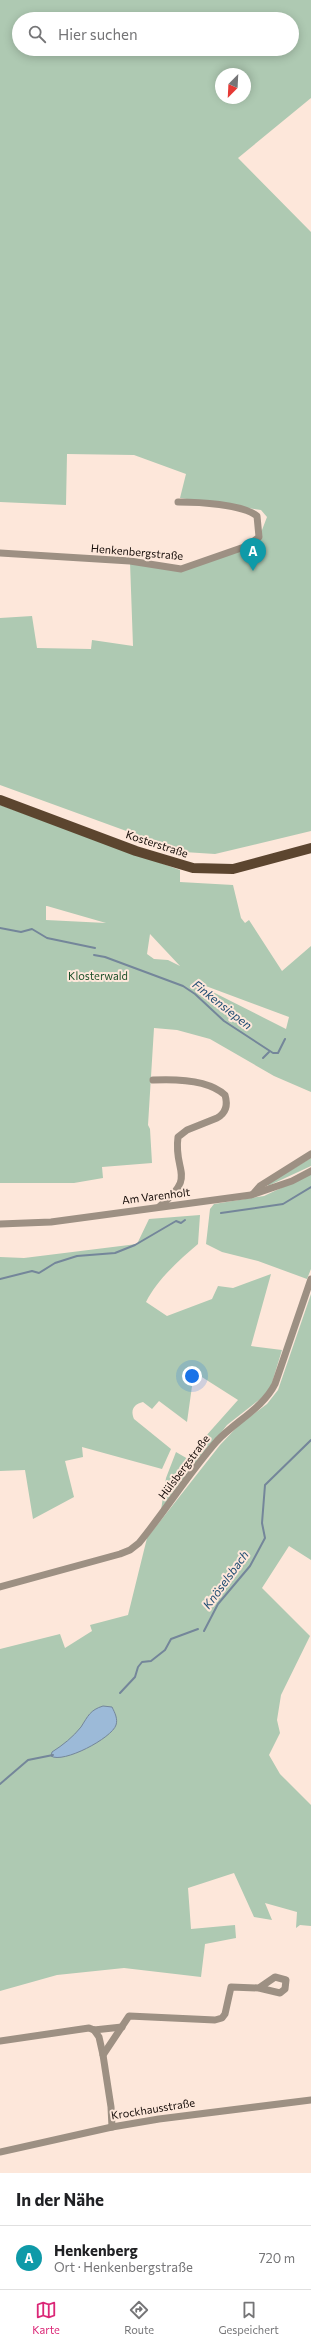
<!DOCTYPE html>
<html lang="de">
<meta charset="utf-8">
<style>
body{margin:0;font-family:Commissioner,sans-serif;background:#f6f6f6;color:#202124}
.compass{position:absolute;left:215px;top:68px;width:36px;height:36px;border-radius:50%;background:#fff;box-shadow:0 2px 10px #0003;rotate:204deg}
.you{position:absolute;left:192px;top:1376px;width:14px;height:14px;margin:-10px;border:3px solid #fff;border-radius:50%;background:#1a73e8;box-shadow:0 0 0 6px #1a73e833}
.badge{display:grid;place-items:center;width:26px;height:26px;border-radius:50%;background:#db2777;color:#fff;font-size:13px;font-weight:700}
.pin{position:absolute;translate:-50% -33px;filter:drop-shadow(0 1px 2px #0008)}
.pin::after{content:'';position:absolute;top:21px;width:14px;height:12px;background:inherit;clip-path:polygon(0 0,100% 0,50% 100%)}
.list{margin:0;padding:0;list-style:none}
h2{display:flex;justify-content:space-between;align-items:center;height:52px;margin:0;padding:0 16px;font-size:17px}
h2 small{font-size:13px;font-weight:400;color:#757577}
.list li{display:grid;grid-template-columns:26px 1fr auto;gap:12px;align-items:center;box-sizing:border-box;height:64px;padding:0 16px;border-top:1px solid #e0e0e0}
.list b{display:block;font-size:15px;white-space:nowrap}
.list p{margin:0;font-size:13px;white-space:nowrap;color:#757577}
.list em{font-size:13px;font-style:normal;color:#757577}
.icon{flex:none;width:22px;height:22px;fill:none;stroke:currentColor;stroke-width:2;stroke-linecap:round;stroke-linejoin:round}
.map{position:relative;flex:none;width:311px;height:2173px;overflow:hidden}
.search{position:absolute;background:#fff;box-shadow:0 2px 10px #0003;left:12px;right:12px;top:12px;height:44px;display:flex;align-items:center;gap:10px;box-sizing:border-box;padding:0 14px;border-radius:22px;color:#757577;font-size:15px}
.sheet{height:116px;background:#fff}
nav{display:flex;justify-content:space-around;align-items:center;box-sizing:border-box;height:56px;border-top:1px solid #e0e0e0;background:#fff;font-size:11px;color:#757577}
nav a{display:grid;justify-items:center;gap:2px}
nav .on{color:#db2777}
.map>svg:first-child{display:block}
.green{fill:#aec9b2;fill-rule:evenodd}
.water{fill:#9cbad8;stroke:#74869a}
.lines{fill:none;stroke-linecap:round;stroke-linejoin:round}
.stream{stroke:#74869a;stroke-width:2}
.minor{stroke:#9d9083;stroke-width:7}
.primary{stroke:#5c452f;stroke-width:10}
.labels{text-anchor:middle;stroke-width:4;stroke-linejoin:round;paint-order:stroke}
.street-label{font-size:11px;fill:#150c08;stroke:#fde7da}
.park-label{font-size:11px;fill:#1b4f28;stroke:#fde7da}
.water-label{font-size:12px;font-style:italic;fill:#1b4971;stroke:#fde7da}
</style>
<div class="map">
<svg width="311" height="2173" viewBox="0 0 311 2173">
<rect width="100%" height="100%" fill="#fde7da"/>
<g class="green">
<path d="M0,0H311V98L238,158L311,232V831L215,854L184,852L0,785V618L32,616L37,648L91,649L92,640L133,646L130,562L172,569L257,543L267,517L261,510L180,498L186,474L134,455L67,454L66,505L0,502ZM19,19H292V49H19ZM221,74H245V98H221Z"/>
<path d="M0,805L180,870V882L233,885L241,918L245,923L249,920L282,971L311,946V1092L274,1076L210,1039L177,1030L154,1028L148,1125L150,1129L152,1163L102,1167L103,1178L74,1183H0ZM46,906H47L106,923L46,920ZM150,934L180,966L168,960L154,959L147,954ZM195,982L289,1017L286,1029L195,983Z"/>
<polygon points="311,1158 311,1166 268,1186 268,1184"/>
<polygon points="311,1174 311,1269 307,1279 258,1261 222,1252 206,1244 210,1209 214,1204 264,1196"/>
<path d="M200,1215L198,1244C179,1260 157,1280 146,1302L167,1316L212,1299L218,1286L233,1288L271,1274L251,1346L282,1350L271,1386L264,1396L227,1425L161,1510L166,1478L176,1452L188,1459L205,1437L238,1400L194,1372L187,1422L159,1401L152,1409L143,1402C134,1404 130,1410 134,1419L171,1449L162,1469L82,1447L83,1457L65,1461L74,1497L33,1519L25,1470L0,1471V1257L24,1258L137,1244L149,1219Z"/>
<polygon points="311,1294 311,1560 289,1546 262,1588 310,1636 281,1695 277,1720 280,1733 269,1755 280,1774 311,1805 311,1926 300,1925 296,1928 297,1912 265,1903 272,1920 254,1917 234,1873 188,1888 191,1929 235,1925 236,1938 205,1944 201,1977 124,1968 57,1975 0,1991 0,1649 60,1634 65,1648 92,1631 90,1625 128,1615 147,1538 220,1445 239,1425 267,1404 278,1390"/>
</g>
<path class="water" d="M103,1706L112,1707C115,1713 118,1719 116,1725C112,1738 63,1764 51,1756L52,1752C63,1745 73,1737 81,1727C88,1716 90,1710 103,1706Z"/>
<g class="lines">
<g class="stream">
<polyline points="0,928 21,932 32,929 47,938 95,948"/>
<polyline points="94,955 105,957 183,986 195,994 224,1021 273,1053 278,1053 285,1039"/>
<polyline points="263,1058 269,1052"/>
<polyline points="221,1213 283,1204 311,1187"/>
<polyline points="0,1279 32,1271 39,1273 55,1263 77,1256 115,1253 135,1245 176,1221 181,1223 185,1220"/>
<polyline points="204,1631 218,1604 250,1566 265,1538 262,1523 265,1485 311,1440"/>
<polyline points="120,1693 135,1677 138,1667 142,1662 151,1661 165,1650 171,1639 198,1629"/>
<polyline points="0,1784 28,1760 53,1755"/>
</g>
<g class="minor">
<path d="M0,553L130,561L181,569L247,546L259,537L257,516C242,504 198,502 178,502"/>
<path d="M153,1080C174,1079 208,1079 225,1095C228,1105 226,1113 217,1118L187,1130L178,1137C173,1173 198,1175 160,1206"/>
<polyline points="253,1194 260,1186 311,1154"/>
<polyline points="0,1224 51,1222 251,1195 292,1181 311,1171"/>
<path d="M0,1587L120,1554L130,1550L139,1543C166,1510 189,1473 217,1441C236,1421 263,1408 275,1384L311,1279"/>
<polyline points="94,2030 99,2037 103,2055"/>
<polyline points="0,2041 89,2028 94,2030 122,2027"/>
<polyline points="112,2127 111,2107 103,2055 129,2016 215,2020 222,2018 225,2014 231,1987 259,1988 280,1993 285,1989 286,1980 275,1977 259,1988"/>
<polyline points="0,2152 112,2127 159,2119 311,2100"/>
</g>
<polyline class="primary" points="0,800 136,851 193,868 233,869 311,848"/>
</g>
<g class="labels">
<g class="street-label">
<text transform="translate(137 552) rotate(5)" y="4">Henkenbergstraße</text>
<text transform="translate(157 844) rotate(18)" y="4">Kosterstraße</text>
<text transform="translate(156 1196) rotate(-7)" y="4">Am Varenholt</text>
<text transform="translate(184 1467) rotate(-53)" y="4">Hülsbergstraße</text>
<text transform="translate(153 2109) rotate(-9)" y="4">Krockhausstraße</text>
</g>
<g class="park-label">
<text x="98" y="980">Klosterwald</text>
</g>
<g class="water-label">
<text transform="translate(222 1005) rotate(38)" y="4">Finkensiepen</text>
<text transform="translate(226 1580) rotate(-54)" y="4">Knöselsbach</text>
</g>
</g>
</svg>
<svg class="compass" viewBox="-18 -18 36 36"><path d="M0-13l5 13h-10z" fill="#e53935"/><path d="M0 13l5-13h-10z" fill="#757577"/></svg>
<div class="you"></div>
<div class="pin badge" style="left:253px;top:571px;background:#0f9aa8">A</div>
<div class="search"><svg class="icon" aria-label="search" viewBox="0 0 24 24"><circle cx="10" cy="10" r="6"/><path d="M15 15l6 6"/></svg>Hier suchen</div>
</div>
<section class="sheet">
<h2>In der Nähe<small></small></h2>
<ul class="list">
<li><span class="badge" style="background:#0f9aa8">A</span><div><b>Henkenberg</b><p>Ort · Henkenbergstraße</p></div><em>720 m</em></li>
</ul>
</section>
<nav>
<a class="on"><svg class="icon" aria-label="map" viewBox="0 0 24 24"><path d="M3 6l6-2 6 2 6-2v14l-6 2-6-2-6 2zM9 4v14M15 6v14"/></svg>Karte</a>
<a><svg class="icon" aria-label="directions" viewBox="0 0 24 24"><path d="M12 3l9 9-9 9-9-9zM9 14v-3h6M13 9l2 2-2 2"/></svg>Route</a>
<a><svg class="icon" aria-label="saved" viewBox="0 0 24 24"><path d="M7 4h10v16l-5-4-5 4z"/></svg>Gespeichert</a>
</nav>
